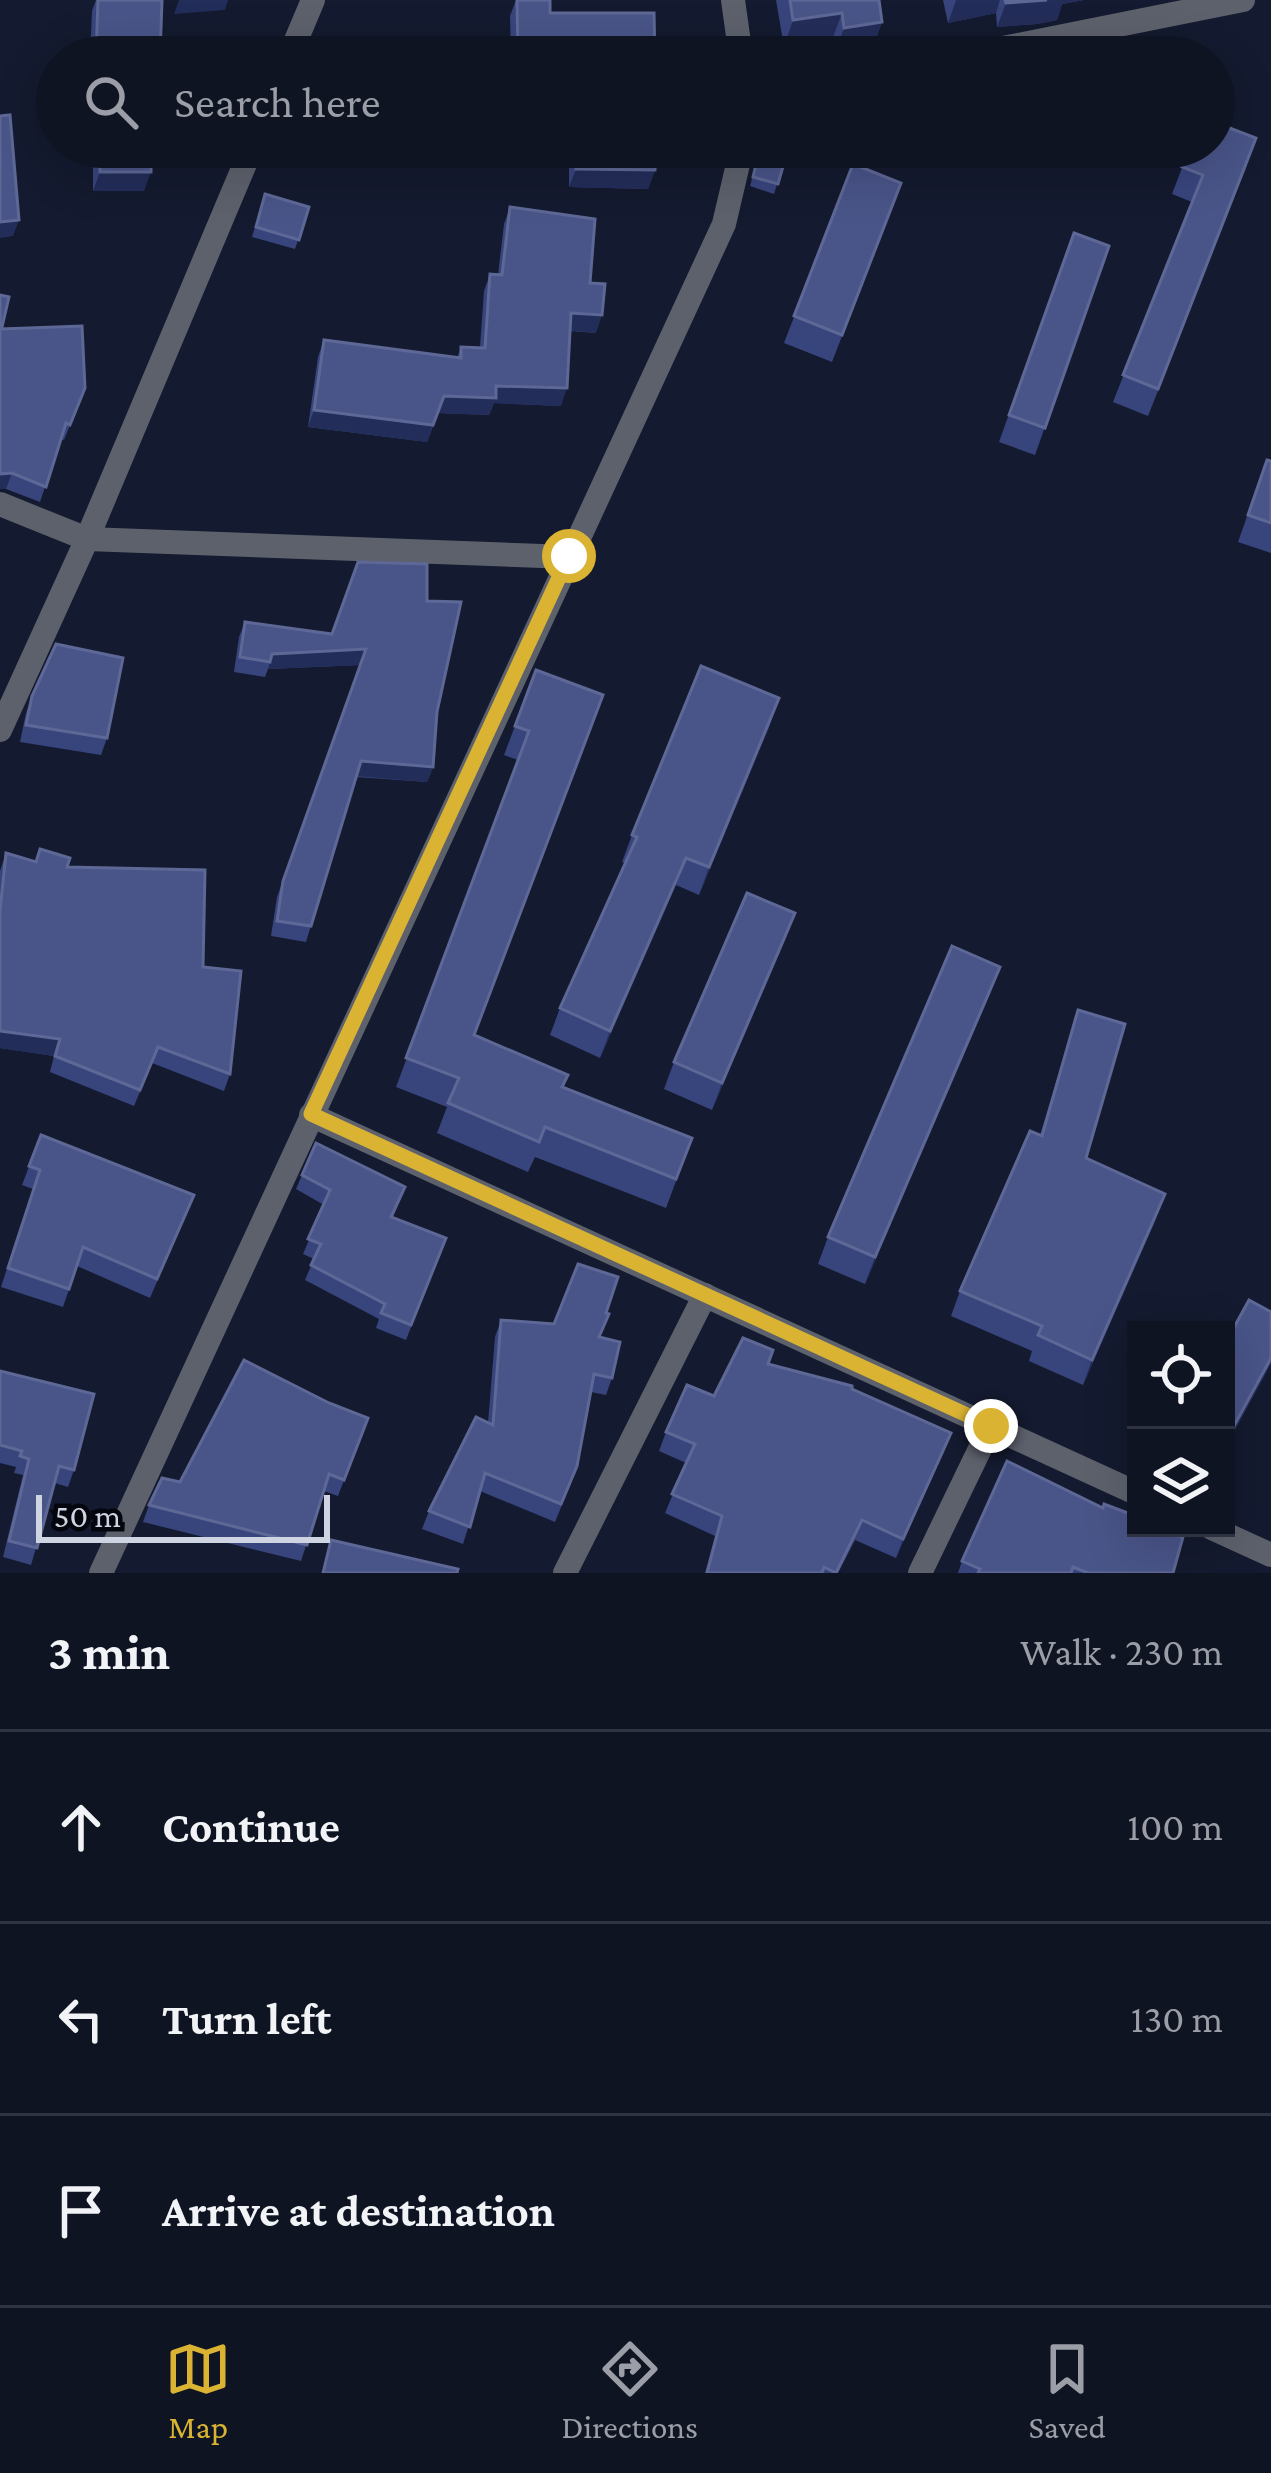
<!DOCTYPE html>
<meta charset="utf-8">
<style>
body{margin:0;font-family:"Crimson Pro",serif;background:#1d2130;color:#f1f3f6}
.controls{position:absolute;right:36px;bottom:36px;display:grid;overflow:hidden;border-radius:0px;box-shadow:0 12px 48px #0002}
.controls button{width:108px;height:108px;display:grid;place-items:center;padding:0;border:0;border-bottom:3px solid #2f3341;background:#0f1423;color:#f1f3f6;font:60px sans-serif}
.scale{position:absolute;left:36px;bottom:30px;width:294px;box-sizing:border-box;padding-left:12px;border:6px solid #cfd4e3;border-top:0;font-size:33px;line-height:42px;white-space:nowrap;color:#cfd4e3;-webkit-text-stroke:9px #04060e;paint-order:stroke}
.stop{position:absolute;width:36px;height:36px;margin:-27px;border:9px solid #dab333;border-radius:50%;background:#fff}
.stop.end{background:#dab333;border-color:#fff;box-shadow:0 3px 12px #0008}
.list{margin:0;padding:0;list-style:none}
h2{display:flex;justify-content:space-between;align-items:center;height:156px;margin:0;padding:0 48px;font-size:51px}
h2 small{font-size:39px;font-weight:400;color:#9b9ea6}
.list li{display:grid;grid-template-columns:78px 1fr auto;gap:36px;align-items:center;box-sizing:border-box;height:192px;padding:0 48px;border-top:3px solid #2f3341}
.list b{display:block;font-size:45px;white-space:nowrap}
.list em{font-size:39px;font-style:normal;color:#9b9ea6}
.icon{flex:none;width:66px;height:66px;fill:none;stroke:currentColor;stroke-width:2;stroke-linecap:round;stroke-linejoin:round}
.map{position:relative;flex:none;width:1271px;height:1573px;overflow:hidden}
.search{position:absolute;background:#0f1423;box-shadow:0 12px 48px #0002;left:36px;right:36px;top:36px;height:132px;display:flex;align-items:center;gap:30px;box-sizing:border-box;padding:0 42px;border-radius:66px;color:#9b9ea6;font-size:45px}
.sheet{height:732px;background:#0f1423}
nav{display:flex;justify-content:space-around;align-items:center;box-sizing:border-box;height:168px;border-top:3px solid #2f3341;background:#0f1423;font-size:33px;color:#9b9ea6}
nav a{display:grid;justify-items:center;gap:6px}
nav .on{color:#dab333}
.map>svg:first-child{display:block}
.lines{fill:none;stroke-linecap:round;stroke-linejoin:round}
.street{stroke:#5d616c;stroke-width:24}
.wall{fill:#38457d}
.shaded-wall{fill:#232d59}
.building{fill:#495488;stroke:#5e6896;stroke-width:3}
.route{stroke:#dab333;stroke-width:15}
</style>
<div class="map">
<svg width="1271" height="1573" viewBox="0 0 1271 1573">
<rect width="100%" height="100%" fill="#141a2f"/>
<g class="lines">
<g class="street">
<polyline points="733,0 741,57"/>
<polyline points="289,57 313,0"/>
<polyline points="958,57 1243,0"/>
<polyline points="0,504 87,539 570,557"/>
<polyline points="0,730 87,539 252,147"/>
<polyline points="311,1115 1136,1493"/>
<polyline points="1212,1528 1271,1555"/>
<polyline points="101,1573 724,224 742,147"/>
<polyline points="565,1573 705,1295"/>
<polyline points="920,1573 991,1426"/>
</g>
</g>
<g class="wall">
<polygon points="96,0 162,0 160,57 90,57 92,11"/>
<polygon points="516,0 550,0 550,13 655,57 511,57 510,16"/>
<polygon points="776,0 879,0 882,22 872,49 834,55 832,40 784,47"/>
<polygon points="943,0 1084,0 1062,4 1057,20 1037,24 997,27 996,13 948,23"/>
<polygon points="93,147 151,147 144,191 93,191"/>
<polygon points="505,147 670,147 669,151 656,151 655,170 648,189 569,187 569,154 505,154"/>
<polygon points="1190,147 1247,165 1148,416 1113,402 1192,202 1172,194"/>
<polygon points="760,148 786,156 774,194 750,186"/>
<polygon points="853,164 901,183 832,362 784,343"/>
<polygon points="265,194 309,207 295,249 252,237"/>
<polygon points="510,207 590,283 596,333 570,331 561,406 494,403 489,415 438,413 427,442 308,427 318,357 324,340 457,358 461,347 480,347 484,291 490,274 498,275 504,224"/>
<polygon points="1074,233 1109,246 1035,455 999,442"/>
<polygon points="0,295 9,297 2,329 85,388 64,440 61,439 40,502 6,489 0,489"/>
<polygon points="1267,460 1271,461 1271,553 1238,542"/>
<polygon points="427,601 437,712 433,767 427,782 356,777 306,942 271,936 277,897 361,665 268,669 265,677 234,672 239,637 245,622 332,634"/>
<polygon points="536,670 603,695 474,1035 563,1088 692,1138 666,1208 535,1157 528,1172 437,1133 447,1107 396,1087 518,760 504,755"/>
<polygon points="32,696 107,738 101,755 20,742 26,713"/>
<polygon points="770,725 699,895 676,885 600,1058 550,1035 560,1008 625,863 622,862 632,835"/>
<polygon points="6,853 35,862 67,867 203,967 230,1074 224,1091 152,1063 134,1106 50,1072 54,1056 0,1048 0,871"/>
<polygon points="795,913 785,940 712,1110 664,1089 674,1062"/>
<polygon points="990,994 865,1284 818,1264 828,1237"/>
<polygon points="1078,1010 1086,1158 1156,1219 1083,1385 1029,1361 1032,1351 951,1316 960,1291 1040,1135"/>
<polygon points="41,1135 194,1195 150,1298 77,1266 63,1307 1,1287 33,1189 22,1185"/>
<polygon points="302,1175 405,1187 393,1217 446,1238 406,1340 376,1328 379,1319 305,1280 314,1259 303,1254 324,1205 296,1189"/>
<polygon points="606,1313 600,1338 612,1378 606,1395 591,1392 571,1483 555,1522 480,1491 463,1544 422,1529 429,1511 488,1423 495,1337 501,1320 554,1324"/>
<polygon points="768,1364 852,1389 951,1433 896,1558 855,1540 838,1573 705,1573 715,1536 665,1513 686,1463 659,1451 666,1432 714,1396"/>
<polygon points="0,1371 74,1470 68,1487 55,1483 31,1565 3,1557 23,1475 14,1473 16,1467 0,1463"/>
<polygon points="329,1403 368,1418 338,1496 324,1491 301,1561 143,1522 149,1505 180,1482"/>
<polygon points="1130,1524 1173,1573 958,1573 962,1561"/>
</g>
<g class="shaded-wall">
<polygon points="179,0 228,0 225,10 174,14"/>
<polygon points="956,0 1000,0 996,13 948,23"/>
<polygon points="1047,0 1084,0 1062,4 1057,20 1037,24 997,27 1006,3"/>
<polygon points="842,13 832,40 784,47 793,20"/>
<polygon points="882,22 872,49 834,55 844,28"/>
<polygon points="507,147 572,147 569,154 505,154"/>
<polygon points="651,147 670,147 669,151 649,152"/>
<polygon points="576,169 655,170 648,189 569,187"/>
<polygon points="100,172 151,172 144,191 93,191"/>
<polygon points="19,220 13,236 0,238 0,222"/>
<polygon points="571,313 602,315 596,333 565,330"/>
<polygon points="496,386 567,388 561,406 494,403 489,415 438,413 444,396"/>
<polygon points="314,410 433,425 427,442 308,427"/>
<polygon points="12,473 6,489 0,489 0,474"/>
<polygon points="366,649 361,665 268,669 272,654"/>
<polygon points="779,698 770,725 699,895 709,867"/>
<polygon points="361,761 433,767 427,782 355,776"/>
<polygon points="686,858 676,885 600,1058 610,1031"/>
<polygon points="795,913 785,940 712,1110 722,1083"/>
<polygon points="1000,967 990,994 865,1284 875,1257"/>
<polygon points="0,1031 60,1039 54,1056 0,1048"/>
<polygon points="1165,1194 1156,1219 1083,1385 1092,1360"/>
<polygon points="1271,1358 1271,1364 1226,1447 1229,1435"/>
<polygon points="951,1433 944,1452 896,1558 903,1539"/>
</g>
<g class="building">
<polygon points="98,0 162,0 160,57 96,57"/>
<polygon points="517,0 550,0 550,13 654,13 655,57 518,57"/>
<polygon points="790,0 879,0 882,22 844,28 842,13 793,20"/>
<polygon points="1005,0 1047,0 1006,3"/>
<polygon points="10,115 19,220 0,222 0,116"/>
<polygon points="1214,122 1256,138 1158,389 1123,375 1203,175 1182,167 1190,147 1214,147"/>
<rect x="100" y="147" width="51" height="25"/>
<polygon points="576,147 656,147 655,170 576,169"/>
<polygon points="760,148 786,156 778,184 753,177"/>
<polygon points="853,164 901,183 842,335 794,316"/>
<polygon points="265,194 309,207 299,240 256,227"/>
<polygon points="510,207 595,219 590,283 605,284 602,315 571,313 567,388 496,386 496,398 444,396 433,425 314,410 324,340 461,358 461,347 485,348 490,274 502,275"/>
<polygon points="1074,233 1109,246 1045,428 1009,415"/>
<polygon points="0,295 9,297 2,327 0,326"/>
<polygon points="82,326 85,388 70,425 66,423 46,487 12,473 0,474 0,329"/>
<polygon points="1267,460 1271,461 1271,523 1248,515"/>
<polygon points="358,562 427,564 427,601 461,602 437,712 433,767 361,761 311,926 277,921 283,881 366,649 272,654 270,662 240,657 245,622 332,634"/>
<polygon points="56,644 123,658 107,738 26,725 32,696"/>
<polygon points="701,666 779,698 709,867 686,858 610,1031 560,1008 637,837 632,835"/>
<polygon points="536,670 603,695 474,1035 568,1075 562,1087 692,1138 676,1179 545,1127 539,1142 448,1103 459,1078 406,1058 529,731 515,726"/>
<polygon points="40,849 70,858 67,867 205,870 203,967 241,971 230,1074 158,1047 140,1090 55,1056 60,1039 0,1031 0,911 6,853 36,862"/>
<polygon points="747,893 795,913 722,1083 674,1062"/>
<polygon points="952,946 1000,967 875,1257 828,1237"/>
<polygon points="1078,1010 1125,1024 1086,1158 1165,1194 1092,1360 1038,1335 1042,1326 960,1291 1030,1131 1042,1136"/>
<polygon points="41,1135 194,1195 157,1279 83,1247 69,1289 8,1268 40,1170 29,1166"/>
<polygon points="316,1143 405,1187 391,1217 446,1238 411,1325 381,1313 385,1304 311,1265 321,1244 308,1239 330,1190 302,1175"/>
<polygon points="578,1264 618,1277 606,1313 609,1314 599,1337 620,1342 612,1378 594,1374 577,1466 561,1504 485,1473 470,1527 429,1511 476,1417 493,1425 501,1320 554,1324"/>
<polygon points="1249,1300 1271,1312 1271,1358 1229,1435 1226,1433 1226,1342"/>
<polygon points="743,1338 773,1350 768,1364 852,1386 852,1389 951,1433 903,1539 862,1520 836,1573 824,1567 822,1573 707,1573 722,1516 672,1494 695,1444 666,1432 687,1385 714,1396"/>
<polygon points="244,1360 329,1403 368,1418 344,1480 329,1474 307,1545 149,1505 162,1478 180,1482"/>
<polygon points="0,1371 94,1394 74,1470 59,1466 37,1548 9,1541 29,1459 20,1456 22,1451 0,1445"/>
<polygon points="1007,1461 1103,1508 1104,1504 1133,1515 1130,1524 1136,1525 1136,1528 1147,1528 1183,1537 1173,1573 1088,1573 1073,1567 1071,1573 978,1573 980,1569 962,1561"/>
<polygon points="331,1540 458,1569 457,1573 323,1573"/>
</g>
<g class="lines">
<polyline class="route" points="569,556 311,1114 991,1426"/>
</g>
</svg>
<div class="controls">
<button><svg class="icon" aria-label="locate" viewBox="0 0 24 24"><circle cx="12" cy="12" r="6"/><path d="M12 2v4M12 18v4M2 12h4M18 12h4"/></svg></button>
<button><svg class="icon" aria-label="layers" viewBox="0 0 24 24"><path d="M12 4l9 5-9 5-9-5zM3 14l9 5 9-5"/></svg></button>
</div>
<div class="scale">50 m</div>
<div class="stop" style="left:569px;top:556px"></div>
<div class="stop end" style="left:991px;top:1426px"></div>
<div class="search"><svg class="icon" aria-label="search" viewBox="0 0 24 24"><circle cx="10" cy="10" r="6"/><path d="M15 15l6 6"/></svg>Search here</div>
</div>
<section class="sheet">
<h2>3 min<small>Walk · 230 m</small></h2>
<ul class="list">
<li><svg class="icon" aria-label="ahead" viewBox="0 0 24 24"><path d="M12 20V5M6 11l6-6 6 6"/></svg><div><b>Continue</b></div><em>100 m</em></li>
<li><svg class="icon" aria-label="left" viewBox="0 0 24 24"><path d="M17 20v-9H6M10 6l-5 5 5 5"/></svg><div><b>Turn left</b></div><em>130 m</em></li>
<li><svg class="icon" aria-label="arrive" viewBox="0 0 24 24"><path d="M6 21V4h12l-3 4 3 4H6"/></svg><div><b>Arrive at destination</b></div></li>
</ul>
</section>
<nav>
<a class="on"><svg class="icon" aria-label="map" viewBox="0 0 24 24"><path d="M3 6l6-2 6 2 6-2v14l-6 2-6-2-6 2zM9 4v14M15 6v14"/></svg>Map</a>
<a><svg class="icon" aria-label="directions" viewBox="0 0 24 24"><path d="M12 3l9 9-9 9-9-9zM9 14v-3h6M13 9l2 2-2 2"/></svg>Directions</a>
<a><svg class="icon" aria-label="saved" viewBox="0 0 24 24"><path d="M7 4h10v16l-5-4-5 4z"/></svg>Saved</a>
</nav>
